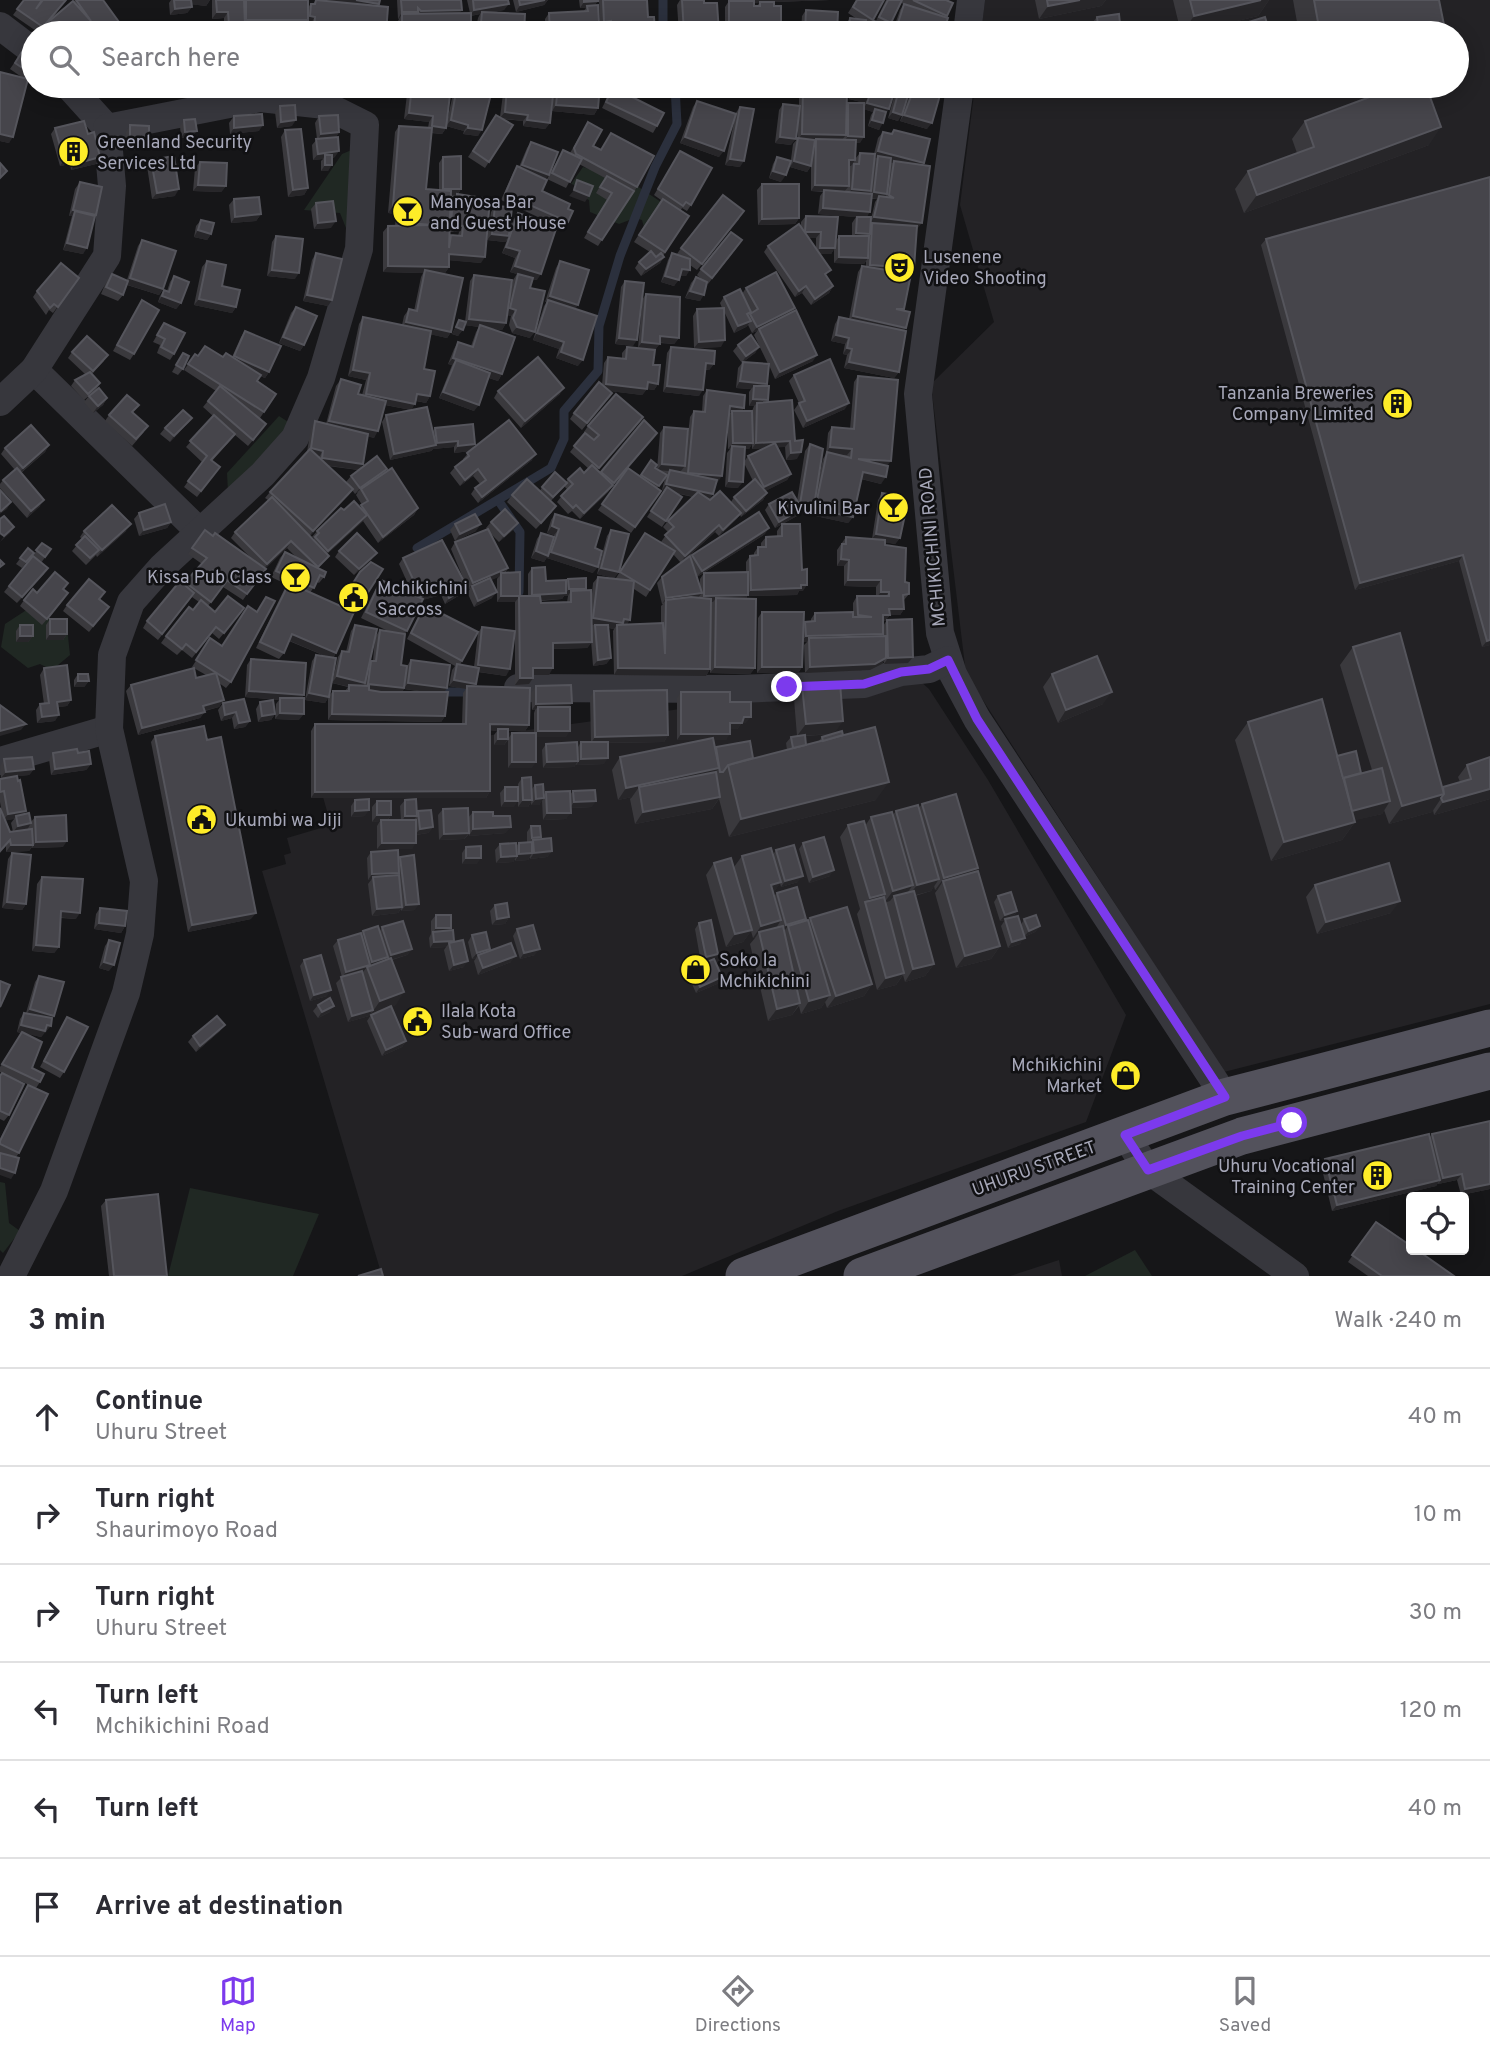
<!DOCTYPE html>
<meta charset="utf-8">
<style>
body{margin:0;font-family:Overpass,sans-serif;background:#f7f7f7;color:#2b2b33}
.controls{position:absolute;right:21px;bottom:21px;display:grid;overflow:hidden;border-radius:7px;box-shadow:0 4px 18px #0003}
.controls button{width:63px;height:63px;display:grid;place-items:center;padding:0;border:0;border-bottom:2px solid #e1e1e2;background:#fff;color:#2b2b33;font:35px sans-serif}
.stop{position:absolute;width:21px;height:21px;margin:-16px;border:5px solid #7c3aed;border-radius:50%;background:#fff}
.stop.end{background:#7c3aed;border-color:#fff;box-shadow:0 2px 7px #0008}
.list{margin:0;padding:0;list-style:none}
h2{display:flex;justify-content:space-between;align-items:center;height:91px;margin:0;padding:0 28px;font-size:30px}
h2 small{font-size:23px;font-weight:400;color:#7c7c81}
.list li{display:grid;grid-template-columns:46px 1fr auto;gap:21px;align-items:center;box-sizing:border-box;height:98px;padding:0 28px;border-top:2px solid #e1e1e2}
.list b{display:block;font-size:26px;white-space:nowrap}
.list p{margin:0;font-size:23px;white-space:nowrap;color:#7c7c81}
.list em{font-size:23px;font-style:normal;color:#7c7c81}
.icon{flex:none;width:38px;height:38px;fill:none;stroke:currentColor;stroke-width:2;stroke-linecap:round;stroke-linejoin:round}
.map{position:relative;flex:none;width:1490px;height:1276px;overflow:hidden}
.search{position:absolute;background:#fff;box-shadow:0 4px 18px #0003;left:21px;right:21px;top:21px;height:77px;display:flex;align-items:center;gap:18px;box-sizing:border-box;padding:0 24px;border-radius:38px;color:#7c7c81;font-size:26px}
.sheet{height:679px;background:#fff}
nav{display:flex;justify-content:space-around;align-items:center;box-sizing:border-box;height:98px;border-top:2px solid #e1e1e2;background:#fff;font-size:19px;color:#7c7c81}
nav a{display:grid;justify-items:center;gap:4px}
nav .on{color:#7c3aed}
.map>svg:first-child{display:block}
.built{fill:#232225}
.green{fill:#202823}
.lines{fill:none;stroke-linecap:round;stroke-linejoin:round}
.stream{stroke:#2b303d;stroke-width:9}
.minor{stroke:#37373d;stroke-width:28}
.major{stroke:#53525c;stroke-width:37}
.wall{fill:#3a393d;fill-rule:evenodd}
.shaded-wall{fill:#272629}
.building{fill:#46454b;stroke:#55555c;stroke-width:2}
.route{stroke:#7c3aed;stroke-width:9}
.labels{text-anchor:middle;stroke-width:5;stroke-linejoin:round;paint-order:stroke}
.poi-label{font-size:18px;fill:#a7a8b9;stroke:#111113;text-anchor:start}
.street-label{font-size:18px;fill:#a7a8b9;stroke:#111113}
</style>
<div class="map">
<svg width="1490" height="1276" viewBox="0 0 1490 1276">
<rect width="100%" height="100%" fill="#161618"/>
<g class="built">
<polygon points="985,0 1490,0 1490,1004 1224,1072 966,674 931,384 994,322 960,205 975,86 1457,86 1457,33 981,33"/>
<polygon points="919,680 929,689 988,780 1126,1015 1086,1122 838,1211 682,1276 382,1276 262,871 286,864 284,855 291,853 287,838 331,825 319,783 492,735 819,690"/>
<polygon points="1059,1260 1062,1276 1010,1276"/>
</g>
<g class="green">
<polygon points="354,149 354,229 346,228 340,213 304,210 342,154"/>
<polygon points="583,167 625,178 667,206 645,231 642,220 635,218 619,224 590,212 589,200 576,194 578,186 571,184"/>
<polygon points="279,416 293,425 228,492 227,473"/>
<polygon points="28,609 67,627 70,655 52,670 40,664 28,668 1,647 5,624"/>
<polygon points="0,1182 5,1183 9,1223 20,1231 3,1253 0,1250"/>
<polygon points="190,1188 319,1214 293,1276 168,1276"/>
<polygon points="1135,1250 1152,1276 1085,1276"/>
</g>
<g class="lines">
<g class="stream">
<polyline points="663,0 663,24 667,33"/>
<polyline points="498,500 520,532 519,592"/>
<polyline points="417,548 551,468 564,439 564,411 598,371 599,326 620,256 655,167 677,124 675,86"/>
<polyline points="441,692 473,692"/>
</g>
<g class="minor">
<polyline points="0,26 33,51"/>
<polyline points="967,33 971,0"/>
<polyline points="960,86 918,394 940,633 953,674 977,719 1225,1097"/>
<polyline points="34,370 201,533"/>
<polyline points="0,402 34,370 107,256 112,186 107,128 69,86"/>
<polyline points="518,688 736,689 864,684 901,672 929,669 948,660"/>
<polyline points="0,761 109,729"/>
<polyline points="1125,1135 1148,1170 1295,1276"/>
<polyline points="11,1276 54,1191 126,993 140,934 144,881 109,729 112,655 131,602 162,567 263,474 295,438 321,378 359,249 365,125 325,105 260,98 107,128"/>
</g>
<g class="major">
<polyline points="744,1276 1225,1097 1490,1028"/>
<polyline points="862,1276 1242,1136 1490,1071"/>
</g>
</g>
<g class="wall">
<polygon points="24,0 66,0 49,22 75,0 115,29 108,33 46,33 42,29 44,28 39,33 13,15"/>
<polygon points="171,0 210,0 206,6 191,4 192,7 187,13 170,15 169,3"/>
<polygon points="212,0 308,0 308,7 311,4 313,4 316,0 379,4 378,6 386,33 310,33 311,23 307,23 304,27 298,27 299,33 255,33 255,31 258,27 243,27 240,31 224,31 224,18 212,19"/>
<polygon points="397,0 461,0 459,13 470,13 467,0 508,0 504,10 492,12 524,33 472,33 472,29 477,23 478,18 480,14 471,16 471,33 398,33 398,21 399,19 398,19"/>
<polygon points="513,0 548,0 544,5 516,12"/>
<polygon points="579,0 598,0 595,5 594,29 588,29 588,33 545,33 545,19 549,13 583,12 586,8 580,8"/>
<polygon points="599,0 647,0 648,17 655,33 607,33 606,28 600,28"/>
<polygon points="680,0 704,0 704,3 719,33 679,33 677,5"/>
<path d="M750,0H830L774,2V6L781,33H725V7L729,1ZM760,2L757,6H754V3Z"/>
<polygon points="856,0 884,0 869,27 865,24 864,33 845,33 846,24 850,18 857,19 848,13"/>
<polygon points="886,0 946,0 953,3 946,18 943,33 892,33 900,10 904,4 901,3 889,26 889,33 868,33 870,27 874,21 876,21"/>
<polygon points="1035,0 1106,0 1101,6 1039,19"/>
<polygon points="1173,0 1269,0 1258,16 1187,33 1181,33"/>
<polygon points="1293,0 1439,0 1445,30 1442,33 1299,33"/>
<polygon points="806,10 837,33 801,33 802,16"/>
<polygon points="1097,17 1121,33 1094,33 1092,23"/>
<polygon points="23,50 33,56 33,83 28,80 9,143 0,141 0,72 23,78 10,69"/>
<path d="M408,86H451L446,128L442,134L431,133L426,189L439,190V163L443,157L461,189L458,194L481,263L449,260V267L445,273H436L451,332L447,338L430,334L424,369L430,396L426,403L416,401L411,410L433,431L435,428L471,450L532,460L478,503L471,494L475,488L480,484L473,476L460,486L450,473L455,467L464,460L463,459L470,451L454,453V447L433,449L431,451L390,460L382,422L386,415L411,410L385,405L374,438L368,436L359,469H387L383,474L418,508L414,515L378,543L363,521L327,554L329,556L318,568L324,577L319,583L317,582L310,593L336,653L333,658L329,696L333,691H345L348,687L332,683L338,657L342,651L346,652L351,631L355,625L369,664L373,661L375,637L380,630L390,632L361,618L377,586L381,580L413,595L399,564L403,558L466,585L451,549L455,542L487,529L486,528L491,522L514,529L499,542L489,532L508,568L505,573L519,596H528V574L532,568L546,581L566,582L568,579L586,589L585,591L591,604L593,583L598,577L618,580L616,578L645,533L664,544L661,542L668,532L663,527L668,521L693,497L675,493L682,497L662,527L647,517L665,490H662L665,478L657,488L661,491L631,533L598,510L628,468L640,476L651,460L655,468L657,469L660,433L664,427L685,460L690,417L694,411L702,412L703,396L707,390L744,408L741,411H752L754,406H749V392L751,389L736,388L738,368L742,363L733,351L738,345L759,347L755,353L743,362L768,364L754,335L757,331L752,333L748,325L746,327L734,333L724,311L721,347L694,348L693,316L697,309L722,308L720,303L724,297L742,294L746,288L795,308L792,312L813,361L775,379L769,365L766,386L767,402L792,400L797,459L786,460L785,447H778L791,474L787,480L765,491L767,493L763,500L741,517L740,515L719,536L715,532L681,563L673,554L646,597L634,589L627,624L661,623V606L663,604H662L657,583L662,577L692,555L765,534L697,577L696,575L700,587V579L704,573L746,572V562L750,556L754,555V553L758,547H761V543L766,537L777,536V531L782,524L803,591H799L797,595L747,596L746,599L755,668L750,674L710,673L711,609L710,669L706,676L614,675L613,631L614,629L609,628L611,658L606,664L593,666L591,640L592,642L587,648L553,649L549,675H533V678L529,684L515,685V633L506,676L478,672L476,684L474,687L529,725L525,731H508V739L512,733H534V713L535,710H532L531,693L536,686L570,707L566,737H536L532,768H508V740L504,745H494V735L497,731L490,730V791L486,798H311V731L315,724H462L463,693L466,689L449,686L452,670L455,666L407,639L421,611L425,605L462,661L460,665L474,667L478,633L482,627L515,631V602H497V579L499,576L491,580L492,598L474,607L467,592L470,589L468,590L467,587L463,593L445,604L441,595L422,600L405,634L401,665L407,666L411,660L447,688L444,692L445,716L441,722L328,720V698L325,703L305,700L312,661L316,655L325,656L289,641L284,653L279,659L256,648L284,590L288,585L271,577L280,558L285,552L297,558L287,548L265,568L243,600L223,587L208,606L215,612L240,614L219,639L212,633L192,658L182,650L177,655L161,643L166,636L193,610L199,602L192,597L158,640L143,628L147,621L202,564L188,554L205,530L250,557L231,538L235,532L268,500L265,498L270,492L307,452L311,428L315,421L326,424L336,386L341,379L358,394L362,395L366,380L348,376L359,324L363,317L402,325L404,316L409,309L414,311L421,277L423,273L383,272V232L388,226H395L396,214L388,213L395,132L399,126L428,128L429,122L404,119ZM450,232H459L458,236L451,235L449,238ZM728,423V449H730L727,453L725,487L738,488L744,463L753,481L734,497L731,502L710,499L716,483H717ZM752,444V449L763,448L748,456L744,462L745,449H749ZM328,466L358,470L351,476L346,482L348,484ZM352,490L355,494L358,492L356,495L362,505L360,508L344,510L317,531L312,537L314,538L313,540L310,536ZM564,596H568L567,602L541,603V601L562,599ZM404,689L417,691L429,692H402Z"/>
<polygon points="456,86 512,86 510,89 526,91 526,86 600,86 598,108 594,115 552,111 554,88 550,123 545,129 523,126 523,121 503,119 513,125 485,168 468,157 496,115 500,117 503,94 505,92 492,90 478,136 463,134 464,131 446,126 454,89"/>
<polygon points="602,86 651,86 650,92 646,98 631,97 657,126 653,133 602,108 609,94 601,93"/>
<polygon points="728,86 789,86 785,96 728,98"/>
<path d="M790,86H844L841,89L805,88V90L846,106L848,103H865L849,99L853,86H896L879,130L868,126L871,115L873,112L864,109L860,143H856L855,159L860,153L874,154L878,138L883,132L891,134L894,130L924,163L917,229H916L910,273L903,311L904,330L899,372L894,378L844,368L847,355L843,354L845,344L831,341L835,324L839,317L849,319L858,272L862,266H866V261L864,264L834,263V249L831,254H820L826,276L833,286L829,293L811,305L802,293L795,297L764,252L768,246L801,228V222L806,216L836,241L839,236H852V223L856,217L818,214L820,196L823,192L811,191V166L807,172L790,167L793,144L798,138V120L791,145L775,143L779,110L783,104L799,105V96H789ZM871,199H877L875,202L871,219L867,217ZM808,238H816V249Z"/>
<polygon points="897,86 911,86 898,121 888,118"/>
<polygon points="913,86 938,86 927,129 900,121"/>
<polygon points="1374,87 1429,145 1244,213 1235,189 1248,171 1297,153 1292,139 1305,121 1366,98"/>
<polygon points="697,101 735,114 740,107 740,167 725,165 734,122 719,157 680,143 693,107"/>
<polygon points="280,106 292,126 277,128 275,112"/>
<polygon points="234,116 259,131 230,134 229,123"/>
<polygon points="319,116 339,132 336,137 335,157 332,158 328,171 321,171 321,161 323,159 313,160 312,145 317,139 315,123"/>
<polygon points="184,120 192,137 181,138 180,126"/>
<polygon points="588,122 593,146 601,149 611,133 637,187 598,246 584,238 607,200 596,193 605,178 579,164 566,188 547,179 563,150 570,153"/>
<polygon points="130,125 149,144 144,150 125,149 126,132"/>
<polygon points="55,128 96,164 71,170 70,164 60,166 51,134"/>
<polygon points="285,130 308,188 304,195 288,197 281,137"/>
<polygon points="531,142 546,179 542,191 568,209 568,222 564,229 501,200 513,173 517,166 519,167 527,148"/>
<polygon points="680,151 691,205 687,211 682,208 681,210 689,216 663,256 664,257 660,263 641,276 635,268 639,262 650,252 634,242 661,200 654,195"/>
<polygon points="777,157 781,182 769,178 773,164"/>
<polygon points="151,160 175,196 152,199 147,166"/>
<polygon points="200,162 226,186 221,192 193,191 195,168"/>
<polygon points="1490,177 1490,645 1482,647 1459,561 1355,590 1261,245 1266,239"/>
<polygon points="80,182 95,216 83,254 63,250 72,216 69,216 75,189"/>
<polygon points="762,184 799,218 795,224 758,225 757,190"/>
<polygon points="234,199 261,214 256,221 231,223 229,205"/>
<polygon points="316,203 331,228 314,229 311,209"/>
<polygon points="495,206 510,230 513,220 518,213 537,280 532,279 530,288 530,338 512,333 509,325 511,316 507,315 506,323 502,330 488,328 502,374 498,381 489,378 474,411 439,398 452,365 448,364 454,349 458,342 471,346 476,332 479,327 465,325 458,336 452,334 459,320 465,322 470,281 474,275 509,300 513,280 517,274 510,272 515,258 502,253 507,240 505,242 487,240 491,212"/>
<polygon points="740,218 697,270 690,265 686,276 680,276 674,286 661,282 668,260 672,253 678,255 677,254 681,248"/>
<polygon points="201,220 211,234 207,240 194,237 196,226"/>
<polygon points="276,236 295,279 267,276 272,242"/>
<polygon points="142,240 163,289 159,295 127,285 123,295 118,301 101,294 107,280 112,274 127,280 138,246"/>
<polygon points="738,246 708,284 707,283 700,301 685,298 691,283 696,277 702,280 697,275 701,269"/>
<polygon points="316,253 328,306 303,301 312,260"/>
<polygon points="207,261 222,286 236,307 232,313 194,305 202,267"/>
<polygon points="560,261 575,309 578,366 556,358 559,349 533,340 544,306 547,302 545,302 556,268"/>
<polygon points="174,276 181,303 176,309 158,302 160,296 164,290 167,291 170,282"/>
<polygon points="79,278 53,313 49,310 46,315 33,297 37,291"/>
<polygon points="625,281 642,300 646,294 679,338 674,344 660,343 655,350 653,365 658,384 654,390 647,389 642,395 610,391 607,399 582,430 570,419 574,413 602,385 604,363 608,357 622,358 622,353 627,347 638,348 642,303 633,346 615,344 621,287"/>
<polygon points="142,300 134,354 130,360 113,351"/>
<polygon points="296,307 304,345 300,351 279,343 291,313"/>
<polygon points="164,323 174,354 170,360 157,353 160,345 153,342"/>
<polygon points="245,331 269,372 265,378 260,376 257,381 264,412 260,418 262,430 248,446 235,435 212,461 220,467 197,497 184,487 202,462 186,447 213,416 203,407 216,391 184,370 195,354 198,356 232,357 241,337"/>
<polygon points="671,347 714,364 709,370 705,370 699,396 663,392 667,353"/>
<polygon points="72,352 104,361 92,374 100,383 96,390 84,400 71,386 75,380 85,374 68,358"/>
<polygon points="183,353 183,369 178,375 172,372"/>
<polygon points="794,375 845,409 803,428 794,410 799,403 789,381"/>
<polygon points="858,376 888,465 881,484 861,479 853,517 848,523 811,515 812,508 809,512 801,511 797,516 775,528 765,510 769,504 797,501 805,451 810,444 816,490 823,459 826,454 828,433 832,427 850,429 854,382"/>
<polygon points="498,391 560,394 521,428 494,398"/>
<polygon points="89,396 107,398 103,405 93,413 84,402"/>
<polygon points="133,412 144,432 132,446 105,421 109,415"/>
<polygon points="643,417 597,470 600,473 644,420 657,433 612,485 608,492 580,519 572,511 568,514 557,502 567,489 564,486 551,501 552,512 536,529 507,502 512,495 540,491 542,487 566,482 568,479 584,473 589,469 570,452 585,433 584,432 588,426"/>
<polygon points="192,418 187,424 170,442 160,434 165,428"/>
<polygon points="49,445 45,452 21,473 40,506 27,518 0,488 0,484 3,480 15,470 1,454 5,448"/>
<polygon points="882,493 902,510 900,538 895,544 885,542 885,545 905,582 909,594 904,600 904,609 900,615 890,615 885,621 883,621 882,636 883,636 883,626 887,620 908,663 884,664 884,661 882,664 870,670 805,673 804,645 807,642 803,642 802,667 798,673 757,673 758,618 762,612 803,624 805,622 811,622 811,619 815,613 853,617 853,603 857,596 876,596 876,587 844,586 844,566 837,566 837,550 846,537 872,539 878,500"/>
<polygon points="139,513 171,522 167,528 139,536 134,519"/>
<polygon points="555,514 595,548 593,573 547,558 547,557 544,562 531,558 537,539 541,533 554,537 554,535 547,533 551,520"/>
<polygon points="455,524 476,531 455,541 450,530"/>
<polygon points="611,530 619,572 614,578 597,574 607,536"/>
<polygon points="84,531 126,531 97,557 96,555 86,565 72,551 82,539 80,537"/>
<polygon points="42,543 51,549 41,563 44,574 17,603 4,592 32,557"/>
<polygon points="28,548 34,553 22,568 16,564"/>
<polygon points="339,551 372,559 354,575 335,557"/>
<polygon points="383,569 356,611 340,602 360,572"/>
<polygon points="63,589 64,599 42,625 20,606 24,600 37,593"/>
<polygon points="100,599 109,607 89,632 63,611 67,605"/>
<polygon points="50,619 67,634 63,640 46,640 46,625"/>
<polygon points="20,625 33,636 28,642 16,642 16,631"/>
<polygon points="210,638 231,682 226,688 219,683 224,700 219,707 205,711 200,718 138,735 126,691 131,685 196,678 206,675 192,667"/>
<polygon points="1353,647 1443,787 1460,782 1458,777 1467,765 1490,757 1490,799 1434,815 1433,810 1432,812 1389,824 1384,810 1382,814 1354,820 1355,822 1342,840 1271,861 1235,740 1248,722 1337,756 1361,773 1372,770 1340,665"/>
<polygon points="251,659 304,695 301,698 299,720 275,719 276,704 279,700 245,697 247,665"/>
<polygon points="44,668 71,700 67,706 58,707 55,721 37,723 36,710 40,704 44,704 40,675"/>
<polygon points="78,674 89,681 84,687 74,687 74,680"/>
<polygon points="1052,674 1103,704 1058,723 1043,687"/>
<path d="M802,686L834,733L843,735L876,800L729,837L719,799L712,809L635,824L630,799L632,797L618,800L612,770L620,757L703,740H677V698L681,692L730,702L746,723H742L737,729H730L726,740H713L715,749L716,747L753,758L787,750L786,743L791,737L797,736L794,699ZM833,734L822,737L818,742L806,745L805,736Z"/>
<polygon points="594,691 668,735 664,742 608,743 604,764 576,765 576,764 574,767 543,768 542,750 546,744 578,747 581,742 591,742 590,697"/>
<polygon points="260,702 275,714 271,720 258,722 256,709"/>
<polygon points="223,703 250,721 245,727 234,729 232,718 221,721 218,710"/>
<polygon points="155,736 251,919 188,932 151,742"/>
<polygon points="53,753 78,753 91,764 86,770 51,775 49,759"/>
<path d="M4,759L34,769L29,775L17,776L26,811L24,815L31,822L35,817L63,847L32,848V847L29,851L6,852V846L0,853V808L2,813L0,802V779L13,777L1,778L0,766ZM14,819L11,823L13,832H10L5,820Z"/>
<polygon points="522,778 532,789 535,785 543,796 546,792 570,795 573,791 592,807 571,808 566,819 543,820 542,800 539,805 531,805 531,802 528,807 518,807 518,784"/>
<polygon points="505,787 514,807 501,807 500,793"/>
<polygon points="355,800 365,816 351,817 351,806"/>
<polygon points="405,800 416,813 418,811 433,827 428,833 416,835 412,849 377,849 377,826 380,821 372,822 372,807 377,801 391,815 388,820 401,820 400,806"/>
<polygon points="922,804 975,872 1000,946 991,959 956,968 935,893 938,889 935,890 934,886 931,891 915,896 934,964 925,976 905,982 903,975 896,985 877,990 857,914 860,909 840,837 848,825 865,826 871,817 893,815 896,811 919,808"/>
<polygon points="443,809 468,818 473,812 493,816 506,833 469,836 469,834 464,839 439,840 438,815"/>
<polygon points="531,826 539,839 552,851 547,857 530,859 530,857 528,860 515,861 515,859 513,862 496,863 495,850 500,844 516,846 519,843 527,842 527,832"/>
<polygon points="803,843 830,876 809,883 799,849"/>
<polygon points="466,847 477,864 462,864 462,853"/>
<polygon points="776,850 798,882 781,887 780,883 773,893 774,896 777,893 805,921 809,920 810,918 872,984 864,996 827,1008 825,1002 821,1008 801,1014 799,1006 792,1015 768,1021 750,944 755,938 753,938 751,931 743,942 726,947 706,875 714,863 734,867 742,856 773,855"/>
<polygon points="371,852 398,859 400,857 415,910 401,911 401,909 398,913 372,916 368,884 371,880 368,880 367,858"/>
<polygon points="12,853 26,904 22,910 2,908 8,859"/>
<polygon points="42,877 76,919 61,918 59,947 54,953 32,951 37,884"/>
<polygon points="1315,885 1391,913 1317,934 1306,897"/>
<polygon points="998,896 1017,911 1013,917 1021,925 1024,919 1040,926 1035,932 1024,937 1020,944 1008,948 1001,926 1005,920 1000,921 994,902"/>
<polygon points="495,905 509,917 505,924 492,925 490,911"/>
<polygon points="100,908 125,926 121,933 94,929 96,914"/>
<polygon points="436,915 451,928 450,930 454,941 453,942 464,967 449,971 444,950 446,947 430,948 429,938 431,934 431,921"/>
<polygon points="699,923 718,954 714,959 722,977 717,984 696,993 688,975 692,968 708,961 701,963 695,929"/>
<polygon points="382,927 412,949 407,955 392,960 396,1005 391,1006 406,1041 402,1047 382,1056 367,1021 371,1015 389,1007 371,1013 369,1016 348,1022 336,983 342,977 333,946 338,940 361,934 363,931 380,931"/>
<polygon points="517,929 535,955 520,959 513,936"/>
<polygon points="472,935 489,951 511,962 478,975 474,961 476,958 472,959 468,942"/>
<polygon points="109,940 109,971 99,968 105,946"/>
<polygon points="304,960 327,996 310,1001 300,966"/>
<polygon points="39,976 54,1016 46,1032 45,1032 41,1037 25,1033 32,1068 40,1082 36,1088 0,1072 0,1067 21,1033 17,1032 20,1019 24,1013 26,1013 35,982"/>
<polygon points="318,1005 330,1012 318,1018 313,1011"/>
<polygon points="67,1017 64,1072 60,1078 40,1067"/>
<polygon points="220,1031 196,1052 188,1042 193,1036"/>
<polygon points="0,1075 9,1115 4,1121 0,1119"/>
<polygon points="28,1085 19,1153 16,1157 11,1179 0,1153 0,1139 24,1091"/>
<polygon points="1490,1121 1490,1189 1461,1195 1457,1180 1438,1184 1438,1183 1436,1186 1332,1211 1321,1165 1325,1159 1430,1137 1432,1134"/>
<polygon points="106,1200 167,1276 109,1276 101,1206"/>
<polygon points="1376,1222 1454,1276 1368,1276 1348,1262"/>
</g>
<g class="shaded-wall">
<polygon points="192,0 210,0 206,6 189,4"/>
<polygon points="319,0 356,0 379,4 375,11"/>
<polygon points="545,0 548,0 544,5 516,12 520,5"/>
<polygon points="752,0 830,0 750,3"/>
<polygon points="1080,0 1106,0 1101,6 1039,19 1048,6"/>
<polygon points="1261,0 1269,0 1258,16 1187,33 1182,33 1194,16"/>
<polygon points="598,1 593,7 587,6 586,8 580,8 584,2"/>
<polygon points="509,4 504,10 482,14 482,12 480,14 470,16 474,10"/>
<polygon points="192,7 187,13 170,15 175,9"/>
<polygon points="462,10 457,16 416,18 421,11"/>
<polygon points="217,12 228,12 224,18 212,19"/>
<polygon points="402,12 418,12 414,18 402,14 399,19 398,19"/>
<polygon points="310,16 315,17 311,23 307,23 304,27 260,27 259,25 258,27 243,27 240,31 224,31 229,25 243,25 246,20 307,20"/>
<polygon points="611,21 606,28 600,28 604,22"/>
<polygon points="119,22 115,29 108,33 105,33"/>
<polygon points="587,23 599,23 594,29 583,30"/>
<polygon points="402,30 422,30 419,33 400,33"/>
<polygon points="1445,30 1442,33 1427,33"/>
<polygon points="458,86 512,86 508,92 507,88 505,92"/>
<polygon points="802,86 844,86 841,89 801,87"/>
<polygon points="605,87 650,92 646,98 618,95 611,91 609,94 601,93"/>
<polygon points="790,90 785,96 728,98 733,92"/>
<polygon points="794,90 803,90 799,96 789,96"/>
<polygon points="853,92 869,97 865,103 849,99"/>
<polygon points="867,103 889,109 885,115 875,109 873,112 863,109"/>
<polygon points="556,105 598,108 594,115 552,111"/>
<polygon points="505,112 528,115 523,121 500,118"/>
<polygon points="893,112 902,115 898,121 888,118"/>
<polygon points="409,113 433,116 429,122 404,119"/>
<polygon points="904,115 932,123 927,129 900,121"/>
<polygon points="296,120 292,126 277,128 281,122"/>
<polygon points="451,120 468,125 464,131 446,126"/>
<polygon points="527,120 550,123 545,129 523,126"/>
<polygon points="872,120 883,123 879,130 868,126"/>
<polygon points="263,125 259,131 230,134 234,128"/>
<polygon points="432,126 446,128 442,134 428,132"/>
<polygon points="1441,127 1429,145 1244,213 1257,195"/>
<polygon points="468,128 482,130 478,136 463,134"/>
<polygon points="197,131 192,137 181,138 185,132"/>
<polygon points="339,132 335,139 317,141 321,134"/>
<polygon points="0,134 13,137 9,143 0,141"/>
<polygon points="802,134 846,135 841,141 797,141"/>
<polygon points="848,136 864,137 860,143 844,142"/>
<polygon points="685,137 724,151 719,157 680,143"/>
<polygon points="780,137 796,139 791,145 775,143"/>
<polygon points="130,143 149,144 144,150 125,149"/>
<polygon points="339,151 335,157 325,159 325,155 323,159 313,160 318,154"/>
<polygon points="878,151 924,163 919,170 894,161 893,163 878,159 878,156 877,158 873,157"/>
<polygon points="100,157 96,164 71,170 75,164"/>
<polygon points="74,158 70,164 60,166 64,160"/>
<polygon points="730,159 744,161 740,167 725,165"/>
<polygon points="849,160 855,160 851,166 845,166"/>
<polygon points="794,161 811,166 807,172 790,167"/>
<polygon points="325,165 332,165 328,171 321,171"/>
<polygon points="522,165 549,175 544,181 518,171"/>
<polygon points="773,171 786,175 781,182 769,178"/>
<polygon points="198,185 226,186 221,192 193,191"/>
<polygon points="815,185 849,186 844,192 811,191"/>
<polygon points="308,188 304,195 288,197 293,190"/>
<polygon points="179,189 175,196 152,199 157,193"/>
<polygon points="443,189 461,189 457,195 439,196"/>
<polygon points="852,189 871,191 867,197 847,195"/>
<polygon points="574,190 589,196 585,202 569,196"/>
<polygon points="874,192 887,194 883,200 879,196 877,199 869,198"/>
<polygon points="393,206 401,207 396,214 388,213"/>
<polygon points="823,208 870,212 866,218 818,214"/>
<polygon points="73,210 96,215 91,221 75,211 72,216 69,216"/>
<polygon points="261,214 256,221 231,223 235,217"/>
<polygon points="874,217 922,223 917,229 870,223"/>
<polygon points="799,218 795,224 758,225 762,219"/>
<polygon points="336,221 331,228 314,229 318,223"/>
<polygon points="399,222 432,225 395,229"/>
<polygon points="451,225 463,226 459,232 446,231"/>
<polygon points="198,230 211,234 207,240 194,237"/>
<polygon points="805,232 821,232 816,238 801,238"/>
<polygon points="856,233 870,234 866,240 852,239"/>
<polygon points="492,234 509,236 505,242 487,240"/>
<polygon points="67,243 87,248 83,254 63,250"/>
<polygon points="506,247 520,251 515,258 502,253"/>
<polygon points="820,248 835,248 831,254 816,254"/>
<polygon points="449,254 485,257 481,263 445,260"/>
<polygon points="664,257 660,263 641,276 646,269"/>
<polygon points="839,257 868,258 864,264 834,263"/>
<polygon points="870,265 914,268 909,274 865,271"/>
<polygon points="388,266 449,267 445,273 425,273 425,270 423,273 383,272"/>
<polygon points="515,266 541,274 537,280 510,272"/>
<polygon points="682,269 690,270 686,276 677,276"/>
<polygon points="272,270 299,273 295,279 267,276"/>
<polygon points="665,276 679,280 674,286 661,282"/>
<polygon points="130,278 163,289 159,295 125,284"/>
<polygon points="806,286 802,293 795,297 799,291"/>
<polygon points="833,286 829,293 811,305 815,299"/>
<polygon points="690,291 704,295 700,301 685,298"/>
<polygon points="307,295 332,300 328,306 303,301"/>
<polygon points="162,296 181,303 176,309 158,302"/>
<polygon points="550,296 578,305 574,311 548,300 547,302 545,302"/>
<polygon points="199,299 236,307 232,313 194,305"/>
<polygon points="510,308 516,310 511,316 506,315"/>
<polygon points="795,308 790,314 759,329 757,331 752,333 757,327"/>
<polygon points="853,316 906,328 901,334 848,322"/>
<polygon points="469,319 506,323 502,330 464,325"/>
<polygon points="751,321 746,327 734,333 738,326"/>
<polygon points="406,322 451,332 447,338 401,328"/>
<polygon points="456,327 463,330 458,336 452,334"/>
<polygon points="517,327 535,332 530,338 512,333"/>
<polygon points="537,333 564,342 559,349 533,340"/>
<polygon points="836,335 849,338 845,344 831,341"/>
<polygon points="660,336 679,338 674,344 656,342"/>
<polygon points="283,337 304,345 300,351 279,343"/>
<polygon points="619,338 637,340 633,346 615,344"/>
<polygon points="725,340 721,347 694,348 699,342"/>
<polygon points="642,342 660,344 655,350 637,349"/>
<polygon points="759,347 755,353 742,363 746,356"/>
<polygon points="847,348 852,349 847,355 843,354"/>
<polygon points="561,352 583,360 578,366 556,358"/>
<polygon points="817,355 813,361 775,379 780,372"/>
<polygon points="234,356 269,372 265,378 230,363"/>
<polygon points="453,358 502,374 498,381 453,366 456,360 452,365 448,364"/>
<polygon points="849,362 899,372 894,378 844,368"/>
<polygon points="706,363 714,364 709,370 701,369"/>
<polygon points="353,370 370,373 366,380 348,376"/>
<polygon points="740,381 767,384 763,390 754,386 751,389 736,388"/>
<polygon points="648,382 658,384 654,390 647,389 642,395 601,390 606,384"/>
<polygon points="667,386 703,390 699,396 663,392"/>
<polygon points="564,388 560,394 521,428 525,421"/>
<polygon points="443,392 479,405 474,411 439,398"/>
<polygon points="366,394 415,404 411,410 361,400"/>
<polygon points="417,394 430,396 426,403 413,400"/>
<polygon points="107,398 103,405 93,413 98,406"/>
<polygon points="753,399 768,400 764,406 757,403 754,406 749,406"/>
<polygon points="849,403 845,409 803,428 807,421"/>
<polygon points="730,406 744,408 739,414 732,411 731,413 725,413"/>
<polygon points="192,418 187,424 170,442 174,436"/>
<polygon points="329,421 378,431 374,438 325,427"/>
<polygon points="657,433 610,489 613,485 608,492 580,519 584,513 609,489"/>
<polygon points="458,441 454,447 433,449 431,451 390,460 394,454 435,445 437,443"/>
<polygon points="790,441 785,447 752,449 756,443"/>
<polygon points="733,443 753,443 749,449 731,449 732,446 730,449 728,449"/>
<polygon points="475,444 471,451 454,453 458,446"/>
<polygon points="49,445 45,452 19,474 23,468"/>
<polygon points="830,447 852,449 847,455 826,454"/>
<polygon points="311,448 323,451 319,457 306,454"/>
<polygon points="801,452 797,459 786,460 791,453"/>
<polygon points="536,454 532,460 478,503 482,497"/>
<polygon points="322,458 363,464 359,470 318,464"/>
<polygon points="858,459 891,461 886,467"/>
<polygon points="662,464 685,466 680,472 657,470"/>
<polygon points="387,469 383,475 361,489 355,494 360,488"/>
<polygon points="478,469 473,476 460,486 465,480"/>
<polygon points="863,472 886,477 881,484 858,478"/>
<polygon points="688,473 722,476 717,483 683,479"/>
<polygon points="791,474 787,480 760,494 764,487"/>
<polygon points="729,481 743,482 738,488 725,487"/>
<polygon points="666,484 713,494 709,500 662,490"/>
<polygon points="353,489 349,495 309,537 313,531"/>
<polygon points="767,493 763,500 741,517 746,511"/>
<polygon points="44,500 40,506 27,518 31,511"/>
<polygon points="11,502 7,509 0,514 0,512"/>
<polygon points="800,504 814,506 809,512 801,511 797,516 775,528 779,522 796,510"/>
<polygon points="418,508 414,515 378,543 383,537"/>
<polygon points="815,509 853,517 848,523 811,515"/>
<polygon points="741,513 737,519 719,536 723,530"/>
<polygon points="367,515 363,521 324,557 328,551"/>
<polygon points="171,522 167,528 139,536 144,530"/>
<polygon points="518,523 514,529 499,542 504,536"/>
<polygon points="131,524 126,531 97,557 102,550"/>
<polygon points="481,524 476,531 455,541 460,534"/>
<polygon points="719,525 715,532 681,563 685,556"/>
<polygon points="552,526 559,529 554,535 547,533"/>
<polygon points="14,527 10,533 0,542 4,536"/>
<polygon points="769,528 765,534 697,577 702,571"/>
<polygon points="876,534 900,538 895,544 871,540"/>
<polygon points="291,541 287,548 263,571 267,564"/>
<polygon points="536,551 548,556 544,562 531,558"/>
<polygon points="551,552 598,567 593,573 547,558"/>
<polygon points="377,553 372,559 354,575 359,569"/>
<polygon points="1463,555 1459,561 1355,590 1360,583"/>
<polygon points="841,559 849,560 844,566 837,566"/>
<polygon points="48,568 44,574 17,603 22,597"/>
<polygon points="508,568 503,574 501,573 499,577 472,588 472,586 468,590 473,583"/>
<polygon points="601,568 619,572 614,578 597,574"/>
<polygon points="848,580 881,580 876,587 844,586"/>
<polygon points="801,585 807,585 803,591 799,591 797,595 747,596 744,601 716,598 713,602 700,602 704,596 747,595 751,590"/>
<polygon points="467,587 463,593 445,604 449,598"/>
<polygon points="445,588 441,595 416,602 421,596"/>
<polygon points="569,589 586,589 582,595 571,591 568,596 564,596 562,599 528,601 532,595 566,593"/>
<polygon points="497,592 492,598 474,607 478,601"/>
<polygon points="881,592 889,592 884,598 876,598"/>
<polygon points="702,593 697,599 666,600 662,604 666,598"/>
<polygon points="501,596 520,596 515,602 497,602"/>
<polygon points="889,609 904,609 900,615 890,615 885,621 878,621"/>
<polygon points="593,618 624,619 630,620 626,626 617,625 614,629 589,624"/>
<polygon points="50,634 67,634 63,640 46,640"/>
<polygon points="292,634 336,653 332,659 288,640"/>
<polygon points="883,634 879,640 809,638 807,642 801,642 806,636"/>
<polygon points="20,636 33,636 28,642 16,642"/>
<polygon points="1490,640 1490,645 1482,647 1487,641"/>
<polygon points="592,642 587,648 549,649 553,643"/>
<polygon points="913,657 908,663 884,664 888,658"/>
<polygon points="611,658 606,664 593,666 598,660"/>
<polygon points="886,658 882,664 870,670 805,673 810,667"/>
<polygon points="478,665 510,669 506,676 473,671"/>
<polygon points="715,667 755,668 750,674 710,673"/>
<polygon points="762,667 802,667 798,673 757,673"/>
<polygon points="533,668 553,668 549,675 529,675"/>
<polygon points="618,668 710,669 706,676 614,675"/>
<polygon points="337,676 365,683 360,689 332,683"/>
<polygon points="520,678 533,678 529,684 515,685"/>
<polygon points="454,680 476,684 471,690 467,686 466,689 449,686"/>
<polygon points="78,681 89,681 84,687 74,687"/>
<polygon points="408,683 447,688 443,694 404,689 400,695 364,690 368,684 404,688"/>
<polygon points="249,691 304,695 299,701 280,698 279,700 245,697"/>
<polygon points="1112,692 1103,704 1058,723 1066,710"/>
<polygon points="309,693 329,697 325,703 305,700"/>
<polygon points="71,700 67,706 53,708 57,702"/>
<polygon points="224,700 219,707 199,712 203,706"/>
<polygon points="572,703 568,709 538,707 535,710 532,710 536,704"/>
<polygon points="205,712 200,718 138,735 142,728"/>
<polygon points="236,712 232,718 221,721 225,715"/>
<polygon points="280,713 304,714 299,720 275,719"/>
<polygon points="275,714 271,720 258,722 262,716"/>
<polygon points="332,714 445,716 441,722 328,720"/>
<polygon points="59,715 55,721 37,723 42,717"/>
<polygon points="744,717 751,717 746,723 742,723 737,729 726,729 730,723"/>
<polygon points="250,721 245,727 234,729 239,723"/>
<polygon points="843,721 834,734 797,736 806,724"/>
<polygon points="26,724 21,730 0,736 0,731"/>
<polygon points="490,724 529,725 525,731 498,731 498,729 497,731 486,730"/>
<polygon points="538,731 570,731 566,737 534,737"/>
<polygon points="681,734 730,734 726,740 677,740"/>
<polygon points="668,735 664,742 591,743 595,737"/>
<polygon points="498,739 508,739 504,745 494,745"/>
<polygon points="608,758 604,764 576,765 581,759"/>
<polygon points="578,761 574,767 543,768 547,762"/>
<polygon points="512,762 536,762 532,768 508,768"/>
<polygon points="91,764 86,770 51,775 55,769"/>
<polygon points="719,768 710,781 639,787 632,797 618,800 626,788"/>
<polygon points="34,769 29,775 1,778 6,772"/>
<polygon points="889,782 876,800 729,837 741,819"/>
<polygon points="1490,789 1490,799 1434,815 1443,802"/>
<polygon points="490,791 486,798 311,798 315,792"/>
<polygon points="1444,794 1432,812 1389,824 1402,806"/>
<polygon points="720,797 712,809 635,824 643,812"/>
<polygon points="544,798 539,805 531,805 536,799"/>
<polygon points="523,800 532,800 528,807 518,807"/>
<polygon points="505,801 518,801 514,807 501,807"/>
<polygon points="596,801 592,807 570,808 574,802"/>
<polygon points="1390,801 1382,814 1344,823 1352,811"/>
<polygon points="369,810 365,816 351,817 355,811"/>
<polygon points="26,811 22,817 16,816 14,819 3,821 8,814"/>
<polygon points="547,813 571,813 566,819 543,820"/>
<polygon points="377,815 391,815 387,821 372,822"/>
<polygon points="405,816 417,816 412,822 401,823"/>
<polygon points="1355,822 1342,840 1271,861 1284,842"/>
<polygon points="31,823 27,830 13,832 18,826"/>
<polygon points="433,827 428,833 415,835 420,829"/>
<polygon points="511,827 506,833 469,836 473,829"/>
<polygon points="469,833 464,839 439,840 444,834"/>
<polygon points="67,841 63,847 32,848 36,842"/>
<polygon points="382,843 416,843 412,849 377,849"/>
<polygon points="11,845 33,845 29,851 6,852"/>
<polygon points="552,851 547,857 530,859 534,853"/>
<polygon points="532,853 528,860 515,861 519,854"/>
<polygon points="517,856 513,862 496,863 501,857"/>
<polygon points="466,858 481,858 477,864 462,864"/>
<polygon points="978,868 970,880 943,881 938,889 935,890 944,878"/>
<polygon points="834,870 830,876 809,883 813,877"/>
<polygon points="399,873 395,879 373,877 371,880 368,880 372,874"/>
<polygon points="803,876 798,882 781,887 785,881"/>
<polygon points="939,879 931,891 908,897 917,885"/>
<polygon points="781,882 772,895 771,885"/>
<polygon points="913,885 904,897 894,896 890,901 884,903 893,891"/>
<polygon points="885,894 876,906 866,904 870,898"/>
<polygon points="1400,901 1391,913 1317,934 1326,922"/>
<polygon points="7,902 26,904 22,910 2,908"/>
<polygon points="419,904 415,910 401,911 406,905"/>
<polygon points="402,907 398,913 372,916 377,909"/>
<polygon points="61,911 80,913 76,919 57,917"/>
<polygon points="1017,911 1013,917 1000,921 1005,915"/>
<polygon points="256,913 251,919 188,932 192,925"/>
<polygon points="509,917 505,924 492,925 497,919"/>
<polygon points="806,919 802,926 788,926 785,930 782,931 786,925"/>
<polygon points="781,920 773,933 759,932 755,938 753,938 761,926"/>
<polygon points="99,923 125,926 121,933 94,929"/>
<polygon points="1040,926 1035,932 1024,937 1029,931"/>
<polygon points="436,928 451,928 447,934 433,932"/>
<polygon points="752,930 743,942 726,947 735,934"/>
<polygon points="1025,938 1020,944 1008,948 1012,942"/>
<polygon points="454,941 450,947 449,943 446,947 430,948 434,942"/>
<polygon points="36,945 59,947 54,953 32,951"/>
<polygon points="1000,946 991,959 956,968 965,956"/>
<polygon points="412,949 407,955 387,961 391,955"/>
<polygon points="490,949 486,956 478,955 476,958 472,959 477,953"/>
<polygon points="540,949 535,955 520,959 524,953"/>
<polygon points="718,954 714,960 701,963 706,957"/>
<polygon points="516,956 511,962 478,975 483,968"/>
<polygon points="388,957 383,964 368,968 372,962"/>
<polygon points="468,961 464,967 449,971 454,965"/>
<polygon points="104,962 114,965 109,971 99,968"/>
<polygon points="934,964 925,976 905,982 913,969"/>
<polygon points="370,965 367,967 363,972 342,978 346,972"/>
<polygon points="904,973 896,985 877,990 886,978"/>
<polygon points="722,977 717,984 696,993 700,987"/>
<polygon points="872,984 864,996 827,1008 836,996"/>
<polygon points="331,990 327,996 310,1001 314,995"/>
<polygon points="404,992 396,1005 371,1014 380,1001"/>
<polygon points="830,995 821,1008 801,1014 809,1001"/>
<polygon points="800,1003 792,1015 768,1021 777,1009"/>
<polygon points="334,1006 330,1012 318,1018 322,1012"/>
<polygon points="30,1009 54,1016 50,1022 25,1016"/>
<polygon points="373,1010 369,1016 348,1022 352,1016"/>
<polygon points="21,1025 47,1025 51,1026 41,1037 17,1032"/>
<polygon points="225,1025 220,1031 196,1052 200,1046"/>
<polygon points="406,1041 402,1047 382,1056 386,1050"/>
<polygon points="0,1168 15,1173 11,1179 0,1175"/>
<polygon points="1462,1174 1457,1180 1438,1184 1443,1178"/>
<polygon points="1440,1180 1436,1186 1332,1211 1337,1205"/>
<polygon points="1490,1184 1490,1189 1461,1195 1465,1189"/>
</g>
<g class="building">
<polygon points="24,0 42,0 36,9 43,0 66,0 43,27 17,9"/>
<polygon points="76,0 103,0 119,22 105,33 100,27 97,29 100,33 55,33 47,23 73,1 91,21"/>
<polygon points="174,0 191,0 192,7 175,9"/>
<polygon points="216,0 244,0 245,25 229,25 228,12 217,12"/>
<rect x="246" y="0" width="62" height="20"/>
<polygon points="316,0 388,7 386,33 314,33 315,17 310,16 311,4 315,4"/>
<polygon points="356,0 380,0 379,4"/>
<polygon points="401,0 461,0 462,10 421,11 418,8 418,12 402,12"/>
<polygon points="473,0 508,0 509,4 474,10"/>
<polygon points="519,0 545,0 520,5"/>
<polygon points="584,0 598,0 598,1 584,2"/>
<polygon points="603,0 647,0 648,17 654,17 655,33 611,33 611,21 604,22"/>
<polygon points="682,0 704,0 704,3 717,3 719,33 684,33"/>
<polygon points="857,0 884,0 873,20 853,7"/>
<polygon points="888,0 902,0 891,23 879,17"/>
<polygon points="913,0 946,0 953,3 947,16"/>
<polygon points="1047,0 1080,0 1048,6"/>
<polygon points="1190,0 1261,0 1194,16"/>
<polygon points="1314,0 1439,0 1445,30 1427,33 1320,33"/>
<polygon points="729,1 754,1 754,6 760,6 760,2 774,2 774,6 781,6 781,33 729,33"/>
<polygon points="904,4 948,18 943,33 895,33"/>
<polygon points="598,5 599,23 587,23 588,33 550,33 549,13 588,11 587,6"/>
<polygon points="806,10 838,12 837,33 805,33"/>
<polygon points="482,12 525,14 524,33 476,33 477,23 481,23"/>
<polygon points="471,13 471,33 422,33 422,30 402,30 402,14"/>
<polygon points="1119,14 1121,33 1099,33 1097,17"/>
<polygon points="1265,17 1270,33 1213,33"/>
<polygon points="850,18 866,20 864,33 848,33"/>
<polygon points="874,21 891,27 889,33 870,33"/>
<polygon points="298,23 299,33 260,33 259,25"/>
<polygon points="23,50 33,56 33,75 15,63"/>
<polygon points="0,72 28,79 13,137 0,134"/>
<polygon points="412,86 451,86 446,128 432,126 433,116 409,113"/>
<polygon points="457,86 471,86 492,90 482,130 468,128 468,125 451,120"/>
<polygon points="530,86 554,86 550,123 527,120 528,115 505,112 507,88 529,91"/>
<polygon points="558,86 600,86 598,108 556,105"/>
<polygon points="605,86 651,86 650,92 605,87"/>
<polygon points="732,86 789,86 790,90 733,92"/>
<rect x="794" y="86" width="11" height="4"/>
<polygon points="855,86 896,86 889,109 867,103 869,97 853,92"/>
<polygon points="900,86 911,86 902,115 893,112"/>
<polygon points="915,86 938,86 938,87 942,88 932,123 904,115"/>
<polygon points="1376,86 1426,86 1441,127 1257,195 1248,171 1314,147 1305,121 1378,94 1374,87"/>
<polygon points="803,90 847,91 846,135 802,134"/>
<polygon points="611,91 619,94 620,91 664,113 657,126 606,102"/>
<polygon points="697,101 736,114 724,151 685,137"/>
<polygon points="848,103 864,103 864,137 848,136"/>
<polygon points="783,104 800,106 796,139 780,137"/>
<polygon points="295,105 296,120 281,122 280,106"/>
<polygon points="740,107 754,109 744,161 730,159"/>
<polygon points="875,109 886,112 883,123 872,120"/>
<polygon points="262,114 263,125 234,128 234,116"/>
<polygon points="338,115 339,132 321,134 319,116"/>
<polygon points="496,115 513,125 489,162 473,151"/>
<polygon points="195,119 197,131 185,132 184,120"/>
<polygon points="84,121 88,134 94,132 100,157 75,164 74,158 64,160 55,128"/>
<polygon points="588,122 602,130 593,146 601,150 611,133 654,156 637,187 576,154 574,148"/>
<polygon points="130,125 149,126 149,144 130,143"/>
<polygon points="399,126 432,128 426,189 451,191 449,248 451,235 462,236 463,226 451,225 453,197 457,197 457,194 490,199 485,257 449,254 449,267 388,266 388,226 432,225 399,222 401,207 393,206"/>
<polygon points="301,129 308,188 293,190 285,130"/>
<polygon points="894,130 930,139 924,163 878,151 883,132 892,134"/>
<polygon points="338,137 339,151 318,154 316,139"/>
<polygon points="798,138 815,140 811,166 794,161"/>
<polygon points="816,139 856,140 855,160 849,160 849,186 815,185"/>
<polygon points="531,142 558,152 549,175 522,165"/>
<polygon points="563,150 582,159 570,182 552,173"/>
<polygon points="680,151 712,168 691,205 686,202 683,206 658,189"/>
<polygon points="860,153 875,154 871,191 852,189 854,164 859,164"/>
<rect x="325" y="155" width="7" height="10"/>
<polygon points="174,156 179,189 157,193 151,160"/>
<polygon points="461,156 461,189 443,189 443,157"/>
<polygon points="878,156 891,158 887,194 874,192"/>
<polygon points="777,157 791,161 786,175 773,171"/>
<polygon points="894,161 930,166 922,223 874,217 879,196 894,198 889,195"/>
<polygon points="200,162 227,163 226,186 198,185"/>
<polygon points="0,163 7,171 0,178"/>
<polygon points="517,166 547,180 542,191 570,204 568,209 573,211 568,222 505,194"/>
<polygon points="607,176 634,191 602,240 588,232 612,193 600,187"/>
<polygon points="1490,177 1490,640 1487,641 1463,555 1360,583 1266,239"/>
<polygon points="577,180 593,186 589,196 574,190"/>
<polygon points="80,182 102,187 96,215 73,210"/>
<polygon points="762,184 799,184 799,218 762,219"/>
<polygon points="824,190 872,194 870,212 823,208"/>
<polygon points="723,195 744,211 702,264 681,248"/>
<polygon points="259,197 261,214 235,217 234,199"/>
<polygon points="663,199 689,216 665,252 639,235"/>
<polygon points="333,201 336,221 318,223 316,203"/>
<polygon points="495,206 512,207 509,236 492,234"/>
<polygon points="75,211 95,216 87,248 67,243"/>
<polygon points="518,213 557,226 541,274 515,266 520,251 506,247"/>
<polygon points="806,216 838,217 835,248 820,248 821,232 805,232"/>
<polygon points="857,217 871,217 870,234 856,233"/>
<polygon points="201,220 214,223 211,234 198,230"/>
<polygon points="872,223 917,226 914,268 870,265"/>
<polygon points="799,224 831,270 825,274 833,286 815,299 806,286 799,291 768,246"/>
<polygon points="731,232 742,240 712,278 701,269"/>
<polygon points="276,236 303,239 299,273 272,270"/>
<polygon points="839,236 869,236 868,258 839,257"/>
<polygon points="142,240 176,251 163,289 130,278"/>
<polygon points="651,251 656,257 661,253 664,257 646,269 639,262"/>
<polygon points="316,253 342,259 332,300 307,295"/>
<polygon points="672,253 690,259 690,270 682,269 679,280 665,276"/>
<polygon points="207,261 226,265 222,286 240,290 236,307 199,299"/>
<polygon points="560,261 589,270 578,305 550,296"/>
<polygon points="61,263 79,278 58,307 54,304 50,308 37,291"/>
<polygon points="862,266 911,274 904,309 896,309 910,312 906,328 853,316"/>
<polygon points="425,270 463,278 451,332 406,322 409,309 417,311"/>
<polygon points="776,272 795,308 757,327 750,314 758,309 746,288"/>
<polygon points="112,274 128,281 123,295 106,287"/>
<polygon points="518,274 533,278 530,288 545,291 535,332 517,327 513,318 516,310 510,308"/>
<polygon points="474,275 512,280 506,323 469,319"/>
<polygon points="174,276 189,282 181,303 162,296 164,290 169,292"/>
<polygon points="696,277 707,282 704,295 690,291"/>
<polygon points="625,281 644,283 637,340 619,338"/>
<polygon points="740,289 751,312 747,314 751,321 738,326 724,297"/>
<polygon points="646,294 680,297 679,338 660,336 660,344 642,342"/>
<polygon points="142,300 159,310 134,354 117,345"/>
<polygon points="548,300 597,316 583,360 561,352 564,342 537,333"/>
<polygon points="296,307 317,316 304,345 283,337"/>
<polygon points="724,308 725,340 699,342 697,309"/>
<polygon points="796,310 817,355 780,372 759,329"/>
<polygon points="363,317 431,331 424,369 435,371 430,396 417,394 415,404 366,394 370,373 353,370"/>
<polygon points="839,317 906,331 899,372 849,362 852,349 847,348 849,338 836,335"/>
<polygon points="459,320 466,322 463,330 456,327"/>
<polygon points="164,323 185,333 174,354 161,347 165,339 157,335"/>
<polygon points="480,325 515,337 502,374 453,358 458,342 473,347"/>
<polygon points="245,331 281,346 269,372 234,356"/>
<polygon points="751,335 759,347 746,356 738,345"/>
<polygon points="87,336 108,355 93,371 72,352"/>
<polygon points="205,346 223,357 226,353 261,375 257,381 276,394 264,412 188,364 195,354 198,356"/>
<polygon points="627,347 655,350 653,365 660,365 658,384 648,382 647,389 606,384 608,357 626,359"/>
<polygon points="671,347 715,351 714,364 706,363 703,390 667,386"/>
<polygon points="183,353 189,356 183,369 176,365"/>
<polygon points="538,357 564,388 525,421 498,391"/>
<polygon points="830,359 849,403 807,421 799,403 805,401 794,375"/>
<polygon points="456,360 490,373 479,405 443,392"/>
<polygon points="743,362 769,364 767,384 740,381"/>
<polygon points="90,372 100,383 88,394 75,380"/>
<polygon points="858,376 898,380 891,461 858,459 888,466 886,477 863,472 853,517 815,509 827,452 851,458 852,449 830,447 832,427 854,429"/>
<polygon points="341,379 361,385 358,394 386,401 378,431 329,421"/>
<polygon points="599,382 612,393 587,423 574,413"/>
<polygon points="220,386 266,424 253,440 208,401"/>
<polygon points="754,386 769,386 768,400 753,399"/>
<polygon points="99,388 107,398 98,406 89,396"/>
<polygon points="707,390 745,395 744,408 730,406 722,476 688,473 694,411 705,412"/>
<polygon points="616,394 643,417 599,468 574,446 585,433 594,440 599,435 588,426"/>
<polygon points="127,395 139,405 132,412 148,426 136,439 109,415"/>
<polygon points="792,400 795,441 803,440 801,452 791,453 790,441 756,443 757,403"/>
<polygon points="427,407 436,445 394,454 386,415"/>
<polygon points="183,410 192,418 174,436 165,428"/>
<polygon points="732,411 752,411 753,443 733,443"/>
<polygon points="214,415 235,434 211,460 220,467 201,491 188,481 207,456 190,441"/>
<polygon points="509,420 536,454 482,497 475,488 486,480 478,469 465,480 455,467 469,456 467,453"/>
<polygon points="644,420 657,433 614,483 601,472"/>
<polygon points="315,421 368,434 363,464 322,458 323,451 311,448"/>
<polygon points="473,424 475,444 458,446 458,441 437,443 435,428"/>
<polygon points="31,425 49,445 23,468 5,448"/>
<polygon points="664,427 688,429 685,466 662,464"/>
<polygon points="775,443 791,474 764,487 748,456"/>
<polygon points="810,444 823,449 814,506 800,504"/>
<polygon points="732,446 745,447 743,482 729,481"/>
<polygon points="310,449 353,489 313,531 270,492"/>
<polygon points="377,456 387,469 360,488 351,476"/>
<polygon points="651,460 657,465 655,468 667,475 659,486 641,475"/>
<polygon points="592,465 613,485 584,513 576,505 573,508 561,496 573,484 568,479 580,468 584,473"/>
<polygon points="17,468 44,500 31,511 3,480"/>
<polygon points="392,468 418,508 383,537 361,505 368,501 361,489"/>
<polygon points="628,468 661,491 635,527 602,504"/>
<polygon points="670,470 717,480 713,494 666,484"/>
<polygon points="555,472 567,483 553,497 542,487"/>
<polygon points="527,479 556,506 541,523 512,495"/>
<polygon points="755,479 767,493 746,511 734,497"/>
<polygon points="667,487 682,497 666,521 651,511"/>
<polygon points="0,490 11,502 1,511 0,510"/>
<polygon points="720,491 741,513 723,530 719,525 685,556 665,535 674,527 668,521 698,492 710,500"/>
<polygon points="792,492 802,509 779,522 769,504"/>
<polygon points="882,493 903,497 902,510 906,510 900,538 876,534"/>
<polygon points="272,497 329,556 318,567 291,541 267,564 235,532"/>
<polygon points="354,501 367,515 328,551 315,537 319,533 317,531 341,508 344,510"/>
<polygon points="165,504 171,522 144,530 139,513"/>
<polygon points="112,505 131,524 102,550 84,531"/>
<polygon points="505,509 518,523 504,536 491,522"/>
<polygon points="759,512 769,528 702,571 692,555"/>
<polygon points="475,514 481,524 460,534 455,524"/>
<polygon points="555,514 601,528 595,548 602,551 598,567 551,552 559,529 552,526"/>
<polygon points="4,516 14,527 4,536 0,533 0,519"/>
<polygon points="782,524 800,524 802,570 807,569 807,585 801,585 801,588 751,590 750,556 758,555 758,547 766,547 766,537 782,536"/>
<polygon points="488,529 508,568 473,583 455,542"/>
<polygon points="205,530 213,536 215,533 266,569 247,594 212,570 226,582 211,602 185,582 207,558 192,548"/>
<polygon points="611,530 629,534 619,572 601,568"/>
<polygon points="357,533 377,553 359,569 339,551"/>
<polygon points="541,533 554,537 548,556 536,551"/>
<polygon points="645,533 675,551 650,590 620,572"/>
<polygon points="85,536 99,550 90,558 76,545"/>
<polygon points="846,537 885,540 885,545 906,548 905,582 909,583 909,594 903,595 904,609 889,609 890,615 883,615 883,634 806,636 805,622 815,621 815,613 853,612 853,617 872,617 858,615 857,596 889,596 889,592 881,592 881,580 848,580 849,560 841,559 842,544 846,544"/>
<polygon points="442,540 467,587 449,598 445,588 421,596 403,558"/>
<polygon points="42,543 51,549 45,557 36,550"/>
<polygon points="28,548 34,553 26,562 20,558"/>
<polygon points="285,552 326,572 324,577 320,575 314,588 276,571"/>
<polygon points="33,556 48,568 22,597 9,586"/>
<polygon points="690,556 702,593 666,598 662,577"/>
<polygon points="0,560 4,564 0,567"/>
<polygon points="371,562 383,569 360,605 345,596 360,572"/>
<polygon points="545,567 546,581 566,580 566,593 532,595 532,568"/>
<polygon points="55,572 68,583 63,589 68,593 47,619 24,600 33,589 37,593"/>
<polygon points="520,572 520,596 501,596 501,573"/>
<polygon points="748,572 748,595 704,596 704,573"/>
<polygon points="598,577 634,581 630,620 624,619 623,623 593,618"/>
<polygon points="490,578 497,592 478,601 472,586"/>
<polygon points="586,578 586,589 569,589 568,579"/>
<polygon points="89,579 105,592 99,599 109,607 93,626 67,605"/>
<polygon points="381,580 423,599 407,631 366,612"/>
<polygon points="180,581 194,593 162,634 147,621"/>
<polygon points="289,583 354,612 336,653 292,634 284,653 260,642"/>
<polygon points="591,590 592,642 553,643 553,668 533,668 533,678 520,678 519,596 540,596 541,603 571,602 571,591"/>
<polygon points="228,596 244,608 224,633 216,627 196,652 186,644 182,649 166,636 189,607 193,610 201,600 215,612"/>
<polygon points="266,597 275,601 231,682 196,660 210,638 222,646 248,606 257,612"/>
<polygon points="691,597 711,599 710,669 618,668 617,625 663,623 665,654 666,600"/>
<polygon points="716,598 756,599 755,668 715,667"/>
<polygon points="425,605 478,632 462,661 411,633"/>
<polygon points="762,612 804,612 802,667 762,667"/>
<rect x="50" y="619" width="17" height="15"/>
<polygon points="912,619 913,657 888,658 887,620"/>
<rect x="20" y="625" width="13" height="11"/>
<polygon points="355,625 377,629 365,683 337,676 342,651 349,652"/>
<polygon points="595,625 608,625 611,658 598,660"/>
<polygon points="482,627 515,631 510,669 478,665"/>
<polygon points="380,630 405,634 401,665 407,666 404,688 368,684 371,661 376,661"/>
<polygon points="1400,633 1444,794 1402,806 1353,647"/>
<polygon points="886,636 886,658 875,664 810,667 809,638"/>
<polygon points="316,655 336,658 329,697 309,693"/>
<polygon points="1097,656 1112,692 1066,710 1052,674"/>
<polygon points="251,659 306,663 304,695 249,691"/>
<polygon points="411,660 450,665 447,688 408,683"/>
<polygon points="457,664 479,668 476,684 454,680"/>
<polygon points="67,665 71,700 57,702 59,715 42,717 40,704 49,703 44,668"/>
<polygon points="194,668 196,678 216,673 224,700 203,706 205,712 142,728 131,685"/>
<polygon points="78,674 88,674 89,681 78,681"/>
<polygon points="840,683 843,721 806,724 802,686"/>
<polygon points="349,685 369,686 369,690 381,692 448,692 445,716 332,714 333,691 349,691"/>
<polygon points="571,685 572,703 536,704 536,686"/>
<polygon points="467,686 530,688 529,725 490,724 490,791 315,792 315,724 466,724"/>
<polygon points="667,690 668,735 595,737 594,691"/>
<polygon points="681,692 730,692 730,702 751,702 751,717 744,717 742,723 730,723 730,734 681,734"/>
<polygon points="280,698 304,698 304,714 280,713"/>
<polygon points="244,699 250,721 239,723 236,712 225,715 223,703"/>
<polygon points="1322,699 1355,822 1284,842 1248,722"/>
<polygon points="273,700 275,714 262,716 260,702"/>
<polygon points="0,705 26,724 0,731"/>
<rect x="538" y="707" width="32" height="24"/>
<polygon points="204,726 207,740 221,737 256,913 192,925 155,736"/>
<polygon points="875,727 889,782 741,819 728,765"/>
<rect x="498" y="729" width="10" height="10"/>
<polygon points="842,731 843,735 823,741 822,737"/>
<rect x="512" y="733" width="24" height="29"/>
<polygon points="805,735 806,745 793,748 791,737"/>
<polygon points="713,738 719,768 626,788 620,757"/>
<polygon points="750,741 753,758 728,765 723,772 720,772 716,747"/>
<polygon points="577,742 578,761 547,762 546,744"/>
<polygon points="581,742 608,742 608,758 581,759"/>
<polygon points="77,749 78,753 89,751 91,764 55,769 53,753"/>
<polygon points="1356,751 1361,773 1343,778 1337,756"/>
<polygon points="32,757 34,769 6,772 4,759"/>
<polygon points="1490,757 1490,789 1443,802 1441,798 1444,794 1443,787 1471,779 1467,765"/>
<polygon points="1382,768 1390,801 1352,811 1344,778"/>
<polygon points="716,772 720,797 643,812 639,787"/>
<polygon points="17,776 18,781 20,780 26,811 8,814 4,791 0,792 0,779"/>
<polygon points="531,777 532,800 523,800 522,778"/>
<polygon points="543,784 544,798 536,799 535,785"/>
<rect x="505" y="787" width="13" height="14"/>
<polygon points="595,790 596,801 574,802 573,791"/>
<polygon points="570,791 571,813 547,813 546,792"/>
<polygon points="956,794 978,868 944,878 922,804"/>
<polygon points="369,799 369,810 355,811 355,800"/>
<polygon points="416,799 417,816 405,816 405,800"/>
<rect x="377" y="801" width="14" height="14"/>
<polygon points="918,805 939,879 917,885 896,811"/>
<polygon points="0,808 10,832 32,829 33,845 11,845 10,840 0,851"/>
<polygon points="468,808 469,833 444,834 443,809"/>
<polygon points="431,810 433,827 420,829 418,811"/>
<polygon points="473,812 493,812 493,816 510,816 511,827 473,829"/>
<polygon points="892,812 913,885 893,891 871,817"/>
<polygon points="29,813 31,823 18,826 16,816"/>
<polygon points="66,815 67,841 36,842 35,817"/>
<polygon points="381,820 416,820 416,843 382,843"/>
<polygon points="864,821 885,894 870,898 848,825"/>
<polygon points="531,826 540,826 541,837 532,838"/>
<polygon points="824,837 834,870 813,877 803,843"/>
<polygon points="551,838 552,851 534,853 533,840"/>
<polygon points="532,842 532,853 519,854 519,843"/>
<polygon points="516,843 517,856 501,857 500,844"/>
<polygon points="794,845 803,876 785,881 776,850"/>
<polygon points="481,846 481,858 466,858 466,847"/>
<polygon points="771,848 781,882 771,885 781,920 761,926 742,856"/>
<polygon points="398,850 399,873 372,874 371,852"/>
<polygon points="12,853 31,855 26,904 7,902"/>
<polygon points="414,855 419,904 406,905 400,857"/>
<polygon points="731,858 752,930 735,934 714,863"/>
<polygon points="1389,863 1400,901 1326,922 1315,885"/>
<polygon points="978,871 1000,946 965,956 943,881"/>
<polygon points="399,875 402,907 377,909 373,877"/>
<polygon points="42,877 83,879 80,913 61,911 59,947 36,945"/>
<polygon points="797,887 806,919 786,925 777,893"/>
<polygon points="914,891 934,964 913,969 894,896"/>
<polygon points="1011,892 1017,911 1005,915 998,896"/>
<polygon points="884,897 904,973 886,978 865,902"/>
<polygon points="507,903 509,917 497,919 495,905"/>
<polygon points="847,907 872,984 836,996 810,918"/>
<polygon points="100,908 127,911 125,926 99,923"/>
<rect x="436" y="915" width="15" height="13"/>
<polygon points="1036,915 1040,926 1029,931 1024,919"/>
<polygon points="1018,916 1025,938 1012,942 1005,919"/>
<polygon points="711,920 718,954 706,957 699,923"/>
<polygon points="808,920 830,995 809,1001 788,926"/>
<polygon points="403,921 412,949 391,955 382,927"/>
<polygon points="533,925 540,949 524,953 517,929"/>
<polygon points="378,926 388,957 372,962 363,931"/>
<polygon points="783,926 800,1003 777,1009 759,932"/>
<polygon points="453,930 454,941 434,942 433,932"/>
<polygon points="486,932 490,949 477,953 472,935"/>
<polygon points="361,933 370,965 346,972 338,940"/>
<polygon points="109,940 120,943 114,965 104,962"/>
<polygon points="463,940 468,961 454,965 449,943"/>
<polygon points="511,943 516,956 483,968 478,955"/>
<polygon points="321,955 331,990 314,995 304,960"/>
<polygon points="391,958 404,992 380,1001 367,967"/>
<polygon points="714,959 722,977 700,987 692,968"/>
<polygon points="362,971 373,1010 352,1016 341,977"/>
<polygon points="39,976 64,982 54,1016 30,1009"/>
<polygon points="0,981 10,985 0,1007"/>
<polygon points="330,998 334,1006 322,1012 318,1005"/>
<polygon points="391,1006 406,1041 386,1050 371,1015"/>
<polygon points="24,1013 52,1018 51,1026 47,1025 45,1031 21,1025"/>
<polygon points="217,1016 225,1025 200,1046 193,1036"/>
<polygon points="67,1017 88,1027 64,1072 44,1061"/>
<polygon points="22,1032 42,1042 32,1068 44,1074 40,1082 2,1064"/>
<polygon points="2,1073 24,1084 9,1115 0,1111 0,1076"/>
<polygon points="28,1085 48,1094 19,1153 0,1144 0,1141"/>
<polygon points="1490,1121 1490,1184 1465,1189 1462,1174 1443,1178 1432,1134"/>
<polygon points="1429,1134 1440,1180 1337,1205 1325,1159"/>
<polygon points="0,1153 19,1158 15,1173 0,1168"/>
<polygon points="158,1194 167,1276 114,1276 106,1200"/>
<polygon points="1376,1222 1411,1246 1411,1250 1417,1250 1454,1276 1382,1276 1352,1255"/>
<polygon points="381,1269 383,1276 358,1276"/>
</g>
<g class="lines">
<polyline class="route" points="787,687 864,684 901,672 929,669 948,660 977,719 1225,1097 1125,1135 1148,1170 1242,1136 1292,1123"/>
</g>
<defs>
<symbol id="building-disc" viewBox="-11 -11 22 22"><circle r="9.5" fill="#feec28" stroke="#111113"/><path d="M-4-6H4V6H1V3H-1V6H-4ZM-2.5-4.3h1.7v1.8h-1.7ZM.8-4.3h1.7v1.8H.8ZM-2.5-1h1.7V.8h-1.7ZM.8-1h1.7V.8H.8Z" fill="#111"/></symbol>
<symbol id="bar-disc" viewBox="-11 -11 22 22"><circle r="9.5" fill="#feec28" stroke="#111113"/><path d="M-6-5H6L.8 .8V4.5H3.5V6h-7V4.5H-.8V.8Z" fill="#111"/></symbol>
<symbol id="theatre-disc" viewBox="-11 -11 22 22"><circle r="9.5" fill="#feec28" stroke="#111113"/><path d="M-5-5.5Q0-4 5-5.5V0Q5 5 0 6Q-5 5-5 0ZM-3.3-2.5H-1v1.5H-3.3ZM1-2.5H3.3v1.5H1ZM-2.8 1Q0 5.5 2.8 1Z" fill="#111"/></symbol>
<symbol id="civic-disc" viewBox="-11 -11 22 22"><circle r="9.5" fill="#feec28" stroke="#111113"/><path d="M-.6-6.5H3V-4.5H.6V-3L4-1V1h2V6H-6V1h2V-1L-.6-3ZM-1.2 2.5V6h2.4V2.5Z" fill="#111"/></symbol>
<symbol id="shop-disc" viewBox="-11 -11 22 22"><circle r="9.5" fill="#feec28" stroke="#111113"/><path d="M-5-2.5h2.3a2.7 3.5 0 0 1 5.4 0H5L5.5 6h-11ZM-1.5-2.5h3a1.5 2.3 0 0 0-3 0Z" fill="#111"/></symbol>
</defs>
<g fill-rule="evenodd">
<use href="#building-disc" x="56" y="134" width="35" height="35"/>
<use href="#bar-disc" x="390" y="194" width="35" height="35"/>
<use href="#theatre-disc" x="882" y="250" width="35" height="35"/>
<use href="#building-disc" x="1380" y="386" width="35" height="35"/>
<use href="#bar-disc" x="876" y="490" width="35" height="35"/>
<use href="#bar-disc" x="278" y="560" width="35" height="35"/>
<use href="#civic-disc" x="336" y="580" width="35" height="35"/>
<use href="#civic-disc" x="184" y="802" width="35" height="35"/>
<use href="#shop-disc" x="678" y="952" width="35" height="35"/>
<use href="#civic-disc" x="400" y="1004" width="35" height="35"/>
<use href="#shop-disc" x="1108" y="1058" width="35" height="35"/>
<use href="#building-disc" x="1360" y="1158" width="35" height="35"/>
</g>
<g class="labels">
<g class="poi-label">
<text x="97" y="148">Greenland Security<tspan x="97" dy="21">Services Ltd</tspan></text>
<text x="430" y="208">Manyosa Bar<tspan x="430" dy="21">and Guest House</tspan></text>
<text x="923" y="263">Lusenene<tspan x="923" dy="21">Video Shooting</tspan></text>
<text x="1374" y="399" text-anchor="end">Tanzania Breweries<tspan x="1374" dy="21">Company Limited</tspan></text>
<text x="870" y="514" text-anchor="end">Kivulini Bar</text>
<text x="272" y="583" text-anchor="end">Kissa Pub Class</text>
<text x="377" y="594">Mchikichini<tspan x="377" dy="21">Saccoss</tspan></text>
<text x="225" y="826">Ukumbi wa Jiji</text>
<text x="719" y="966">Soko la<tspan x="719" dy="21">Mchikichini</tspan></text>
<text x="441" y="1017">Ilala Kota<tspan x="441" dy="21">Sub-ward Office</tspan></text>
<text x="1102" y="1071" text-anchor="end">Mchikichini<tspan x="1102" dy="21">Market</tspan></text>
<text x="1355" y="1172" text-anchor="end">Uhuru Vocational<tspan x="1355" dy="21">Training Center</tspan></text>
</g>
<g class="street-label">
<text transform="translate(932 547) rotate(-95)" y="6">MCHIKICHINI ROAD</text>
<text transform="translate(1034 1168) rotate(-20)" y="6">UHURU STREET</text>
</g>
</g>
</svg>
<div class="controls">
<button><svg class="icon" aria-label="locate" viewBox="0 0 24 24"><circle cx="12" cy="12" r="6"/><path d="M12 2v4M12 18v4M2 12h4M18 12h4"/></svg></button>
</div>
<div class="stop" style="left:1292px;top:1123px"></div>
<div class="stop end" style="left:787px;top:687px"></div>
<div class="search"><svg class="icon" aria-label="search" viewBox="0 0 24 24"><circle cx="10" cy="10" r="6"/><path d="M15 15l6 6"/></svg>Search here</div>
</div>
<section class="sheet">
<h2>3 min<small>Walk · 240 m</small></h2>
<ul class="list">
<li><svg class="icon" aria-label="ahead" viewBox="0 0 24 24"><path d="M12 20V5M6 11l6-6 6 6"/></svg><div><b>Continue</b><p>Uhuru Street</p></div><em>40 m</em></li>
<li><svg class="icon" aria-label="right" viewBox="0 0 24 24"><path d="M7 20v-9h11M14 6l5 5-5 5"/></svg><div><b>Turn right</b><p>Shaurimoyo Road</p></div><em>10 m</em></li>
<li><svg class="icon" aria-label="right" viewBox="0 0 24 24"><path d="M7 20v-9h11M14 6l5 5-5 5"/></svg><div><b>Turn right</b><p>Uhuru Street</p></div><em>30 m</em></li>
<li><svg class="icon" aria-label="left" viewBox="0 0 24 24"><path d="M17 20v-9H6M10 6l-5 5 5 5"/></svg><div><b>Turn left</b><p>Mchikichini Road</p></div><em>120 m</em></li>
<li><svg class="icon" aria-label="left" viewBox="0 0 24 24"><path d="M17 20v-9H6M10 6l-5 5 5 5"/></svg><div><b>Turn left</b></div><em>40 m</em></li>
<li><svg class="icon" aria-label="arrive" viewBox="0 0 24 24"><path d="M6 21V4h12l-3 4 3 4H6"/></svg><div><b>Arrive at destination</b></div></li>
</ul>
</section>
<nav>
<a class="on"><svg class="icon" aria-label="map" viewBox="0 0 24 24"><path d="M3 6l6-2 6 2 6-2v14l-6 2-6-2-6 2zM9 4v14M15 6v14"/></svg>Map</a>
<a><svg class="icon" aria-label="directions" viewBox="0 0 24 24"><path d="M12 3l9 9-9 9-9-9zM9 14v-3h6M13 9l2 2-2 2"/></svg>Directions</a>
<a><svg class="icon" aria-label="saved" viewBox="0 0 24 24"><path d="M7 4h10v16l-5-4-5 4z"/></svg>Saved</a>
</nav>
